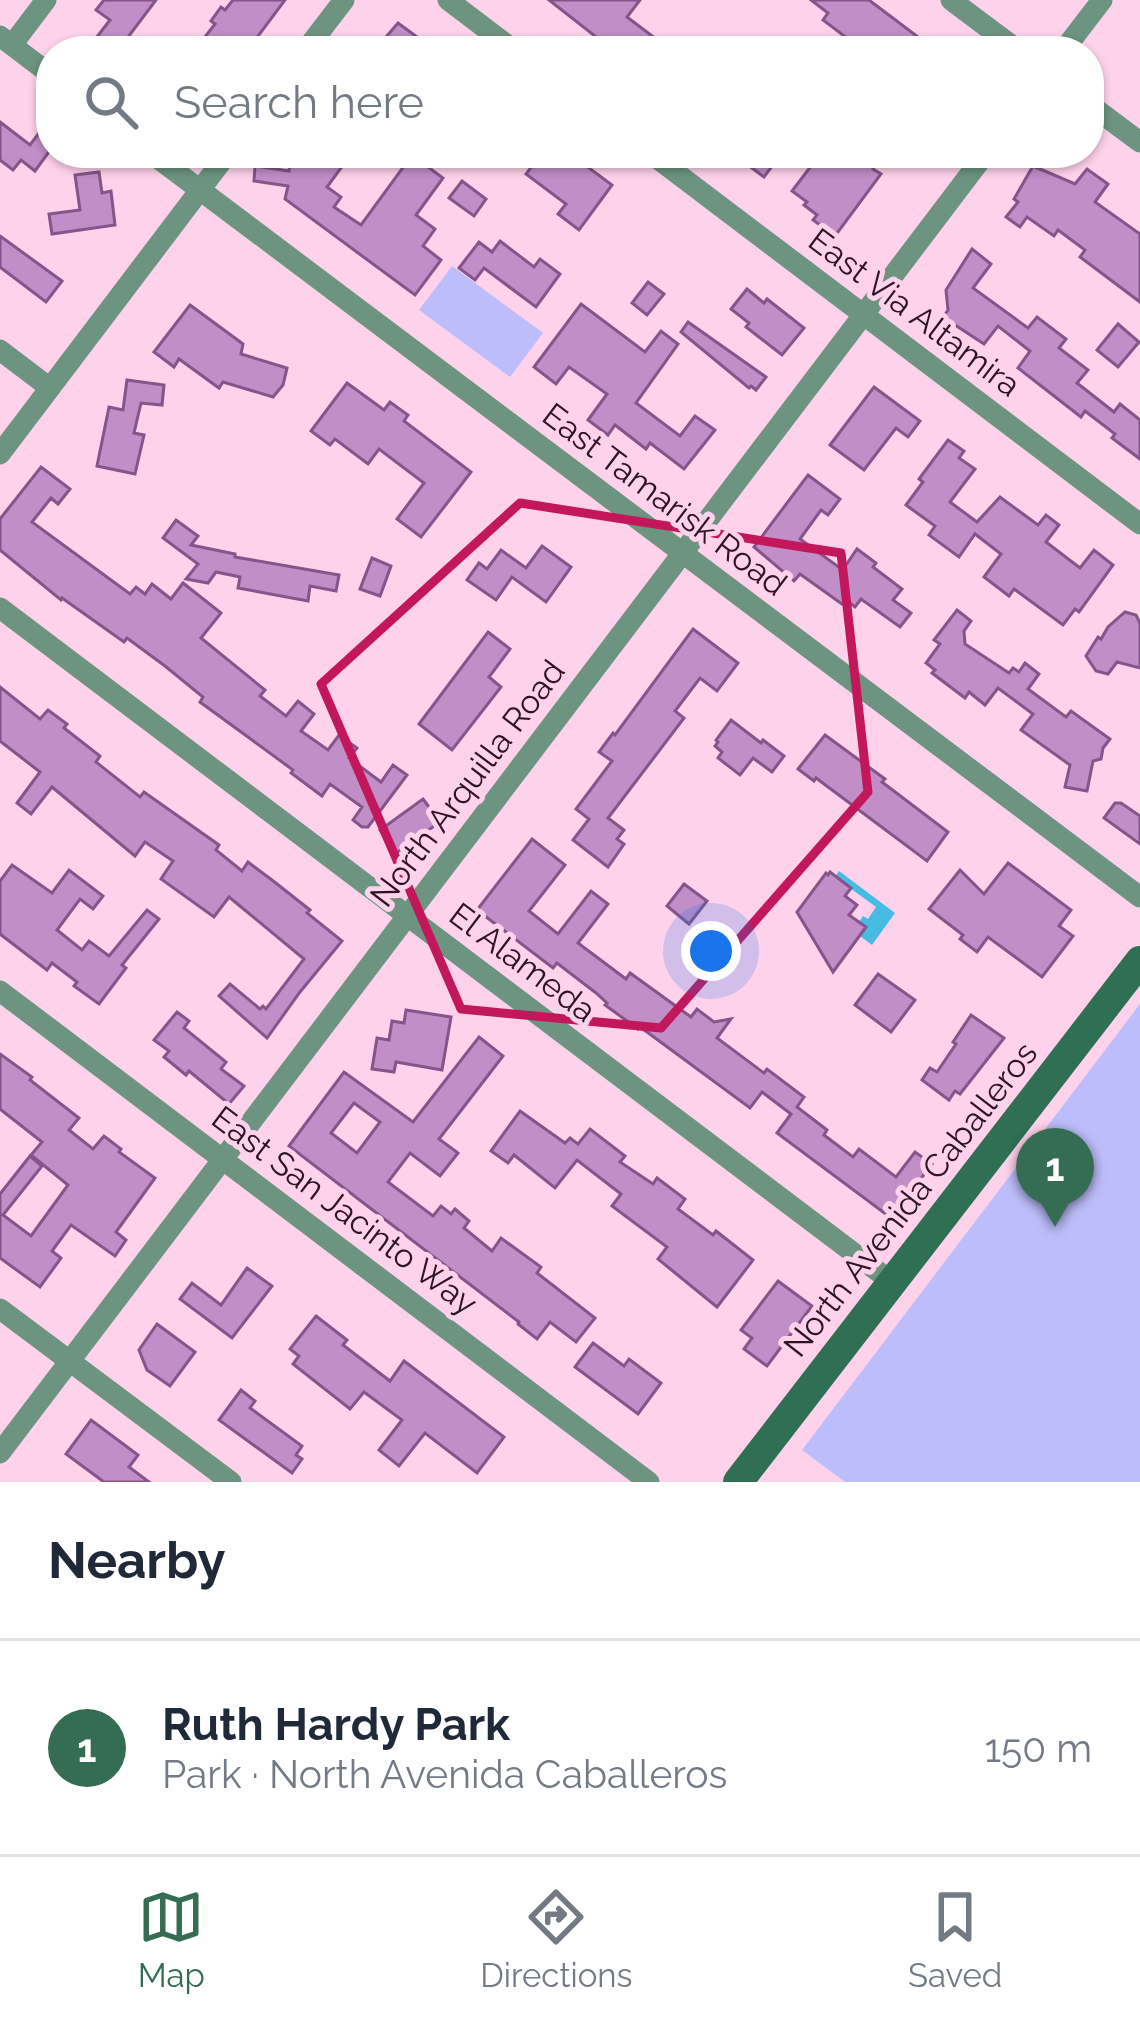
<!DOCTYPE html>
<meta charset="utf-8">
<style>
body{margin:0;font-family:Raleway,sans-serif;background:#f2f2f3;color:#1f2937}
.you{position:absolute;left:711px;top:951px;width:42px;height:42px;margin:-30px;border:9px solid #fff;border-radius:50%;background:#1a73e8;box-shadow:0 0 0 18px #1a73e833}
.badge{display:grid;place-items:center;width:78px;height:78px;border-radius:50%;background:#356d54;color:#fff;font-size:39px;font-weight:700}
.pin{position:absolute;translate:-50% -99px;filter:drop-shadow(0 3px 6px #0008)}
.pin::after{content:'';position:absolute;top:63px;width:42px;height:36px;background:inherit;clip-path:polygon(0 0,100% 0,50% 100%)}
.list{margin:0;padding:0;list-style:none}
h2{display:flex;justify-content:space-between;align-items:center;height:156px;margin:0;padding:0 48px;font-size:51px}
h2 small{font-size:39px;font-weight:400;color:#747a83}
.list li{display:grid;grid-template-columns:78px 1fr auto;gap:36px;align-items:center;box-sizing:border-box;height:216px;padding:0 48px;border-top:3px solid #e0e1e3}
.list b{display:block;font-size:45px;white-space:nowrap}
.list p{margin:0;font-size:39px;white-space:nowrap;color:#747a83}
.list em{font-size:39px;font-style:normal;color:#747a83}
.icon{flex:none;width:66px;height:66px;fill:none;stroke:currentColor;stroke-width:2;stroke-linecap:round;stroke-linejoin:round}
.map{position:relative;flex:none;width:1140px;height:1482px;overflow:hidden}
.search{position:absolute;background:#fff;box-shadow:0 3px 9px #0004;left:36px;right:36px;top:36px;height:132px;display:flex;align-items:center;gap:30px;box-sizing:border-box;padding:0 42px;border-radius:48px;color:#747a83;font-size:45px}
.sheet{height:372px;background:#fff}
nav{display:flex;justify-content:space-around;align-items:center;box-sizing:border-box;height:168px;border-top:3px solid #e0e1e3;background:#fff;font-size:33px;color:#747a83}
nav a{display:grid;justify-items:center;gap:6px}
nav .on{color:#356d54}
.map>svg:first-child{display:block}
.green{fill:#bcbdfa}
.water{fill:#46bce2}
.building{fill:#c18ec7;stroke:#85548a;stroke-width:3;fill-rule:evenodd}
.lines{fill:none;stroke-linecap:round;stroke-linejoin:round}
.street{stroke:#6d9481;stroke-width:21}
.secondary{stroke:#2f6f54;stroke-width:30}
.marked{fill:none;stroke:#c2185b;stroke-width:9;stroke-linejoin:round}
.labels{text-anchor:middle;stroke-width:10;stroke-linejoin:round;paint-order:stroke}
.street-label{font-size:33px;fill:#2d1324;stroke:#ffd2eb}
</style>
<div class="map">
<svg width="1140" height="1482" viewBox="0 0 1140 1482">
<rect width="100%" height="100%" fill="#ffd2eb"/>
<g class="green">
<polygon points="452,266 543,333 510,377 419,310"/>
<polygon points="1140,1004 1140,1482 845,1482 802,1450"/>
</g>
<polygon class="water" points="839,871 895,913 872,945 860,936 866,927 859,922 863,916 868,919 876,907 835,877"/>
<g class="building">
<polygon points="104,0 156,0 125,41 138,51 86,51 110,20 96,10"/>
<polygon points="233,0 285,0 247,51 194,51 215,24 211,21 221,7 225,10"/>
<polygon points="549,0 640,0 627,17 672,51 614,51"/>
<polygon points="811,0 869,0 922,40 913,51 895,51 880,39 870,51 864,51 823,20 828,13"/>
<polygon points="398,23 436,51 374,51"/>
<polygon points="51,117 51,149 35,171 21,160 13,170 0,160 0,122 30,145"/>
<polygon points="291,153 352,153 327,187 341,197 334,207 361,225 412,155 443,178 416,215 435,229 423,246 441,260 415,295 285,199 288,186 254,181 255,166 289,171"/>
<polygon points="542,153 569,153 612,185 579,230 558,214 566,204 526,174"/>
<polygon points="732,153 765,153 776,161 764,177"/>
<polygon points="821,153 884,153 873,169 881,174 835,236 813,220 817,215 804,205 807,202 792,191"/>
<polygon points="1033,166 1075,184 1087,169 1108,184 1095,202 1140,234 1140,302 1080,257 1085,250 1058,230 1054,236 1027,217 1020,227 1006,217 1018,202 1014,199"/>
<polygon points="99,172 102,193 111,191 115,225 52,234 49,214 80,210 75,175"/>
<polygon points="462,181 486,199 474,216 449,198"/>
<polygon points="0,236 62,281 46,302 0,267"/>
<polygon points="500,241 534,267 540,259 560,274 536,307 484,268 475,280 459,268 479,242 492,252"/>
<polygon points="972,249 991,264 973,288 1028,328 1037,317 1066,339 1059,348 1088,370 1077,383 1114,412 1120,404 1140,420 1140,459 1112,438 1115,434 1085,411 1081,417 1018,368 1030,351 998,326 984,344 943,317 948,310 946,290"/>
<polygon points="648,282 664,294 647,315 632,303"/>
<polygon points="747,289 764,303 767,299 804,328 782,355 746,327 749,323 731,309"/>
<polygon points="581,304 645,352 661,331 678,344 636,403 680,436 695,416 715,430 684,469 650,443 646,449 615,425 608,435 588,420 607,394 569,367 556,384 534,367"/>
<polygon points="190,305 243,344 241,354 287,368 283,385 273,397 223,382 219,388 179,359 174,367 154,352"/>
<polygon points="688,322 766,377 756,390 751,386 749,388 681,332"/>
<polygon points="1118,324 1139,342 1118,367 1097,350"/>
<polygon points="127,380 164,385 162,405 141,403 134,433 144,435 135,474 97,466 109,407 123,410"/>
<polygon points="347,383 384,410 390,402 408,415 404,421 471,472 421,537 397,519 424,483 379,449 368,464 335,439 330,445 311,431"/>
<polygon points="874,387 920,421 908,437 896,428 864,470 830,445"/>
<polygon points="948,440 964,451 959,458 975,469 950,502 977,522 1000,497 1038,525 1046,515 1059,525 1046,542 1080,568 1094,550 1113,565 1079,612 1075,609 1063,625 1014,589 1009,596 984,577 1001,554 975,534 959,557 929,535 935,526 906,505 923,482 919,479"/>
<polygon points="41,467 70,489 58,504 51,498 32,522 130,594 136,587 145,594 152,584 171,599 183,583 221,613 201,638 265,690 260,696 286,716 298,701 314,714 301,731 328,750 339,735 357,748 349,758 381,782 393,765 407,775 368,827 362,827 353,820 362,807 330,784 322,796 291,773 293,770 200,702 203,697 165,666 127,638 124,642 62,598 61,600 0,550 0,519"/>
<polygon points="808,475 840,499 828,515 821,510 800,539 840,568 841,566 844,568 857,549 876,563 873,567 902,589 893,600 911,613 900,627 861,599 855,607 846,600 842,604 800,574 794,581 754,547"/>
<polygon points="176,520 198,536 191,545 235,554 235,557 339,575 336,591 310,586 308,601 238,588 240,577 216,572 208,583 186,579 198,564 163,538"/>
<polygon points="542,546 571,567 546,602 512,577 496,600 467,580 479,563 487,569 501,550 526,568"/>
<polygon points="372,558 391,566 380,596 360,589"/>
<polygon points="957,610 971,621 964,631 965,644 1009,673 1013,668 1019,672 1025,663 1039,674 1028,689 1066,717 1071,711 1110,739 1103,748 1101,759 1093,761 1087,791 1065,787 1070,765 1021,730 1033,714 998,688 985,705 969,692 965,698 932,673 935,670 926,663 940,644 934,640"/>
<polygon points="1125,612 1136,615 1140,623 1140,668 1117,662 1108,674 1096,671 1086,656 1098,637 1101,639 1108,627"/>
<polygon points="693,629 738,663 717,691 700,678 675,711 684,718 608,818 624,830 617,839 624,844 608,867 573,840 589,819 576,809 612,761 599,752 613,733 615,735"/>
<polygon points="488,632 510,649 489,677 501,687 452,750 419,724"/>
<polygon points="0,687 40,719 48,710 67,724 64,728 100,756 96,762 140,797 144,792 219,845 216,850 242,871 248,862 272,880 310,910 307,913 342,941 300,992 267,1038 219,996 230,984 260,1009 263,1006 266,1009 304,959 229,897 214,917 161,879 173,861 145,842 135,856 52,787 31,814 17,803 40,772 0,741"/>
<polygon points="731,720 761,743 763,740 784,756 772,772 753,758 740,775 718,758 722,752 715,746 718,742 716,740"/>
<polygon points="825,735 885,779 882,782 948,832 927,861 816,778 814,781 798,769"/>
<polygon points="423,799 440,822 396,853 380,830"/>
<polygon points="1115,803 1121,803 1140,816 1140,844 1104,818"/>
<polygon points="532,839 565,865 529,911 558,934 591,891 608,904 578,943 626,979 630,973 691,1017 697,1009 714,1022 731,1019 717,1038 764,1073 767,1069 804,1097 797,1107 827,1130 824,1135 853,1157 859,1149 896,1177 915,1152 932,1164 891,1218 777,1133 791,1114 762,1092 750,1108 647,1032 639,1027 638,1029 605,1005 607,1003 596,993 557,963 553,968 477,910"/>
<polygon points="1008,863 1071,910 1059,926 1073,936 1042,977 988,937 977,952 960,939 963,935 929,909 960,870 984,894"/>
<polygon points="12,865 52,893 69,870 103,896 93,909 80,899 57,930 82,950 89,941 109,956 147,910 159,919 122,965 126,968 99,1004 74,986 77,982 52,963 47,970 0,934 0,881"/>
<polygon points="830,872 851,888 845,896 857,905 849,915 866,927 833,972 797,912 826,873 828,875"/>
<polygon points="684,884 707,901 689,924 667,906"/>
<polygon points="878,974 915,1000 891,1032 855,1005"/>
<polygon points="406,1010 451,1017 442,1070 396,1062 394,1072 372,1069 377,1038 389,1040 392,1021 404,1023"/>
<polygon points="177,1012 189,1021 184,1028 226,1062 221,1069 244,1086 229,1104 189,1071 186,1075 164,1057 169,1051 154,1040"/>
<polygon points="971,1015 1004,1038 960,1094 955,1091 949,1100 922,1080 930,1068 937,1072 956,1044 953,1042"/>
<path d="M479,1037L503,1056L439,1139L458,1153L440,1176L410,1153L388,1182L433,1216L441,1206L451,1214L455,1209L469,1221L464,1228L492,1251L501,1238L541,1267L537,1273L595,1318L576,1342L550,1322L537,1339L518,1324L519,1322L289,1146L344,1072L413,1122ZM354,1103L380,1122L357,1153L331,1133Z"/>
<polygon points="0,1054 32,1077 30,1080 79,1118 69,1130 93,1149 104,1136 121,1149 119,1152 155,1178 116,1232 126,1240 115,1256 71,1225 52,1251 61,1258 40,1287 0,1258 0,1194 30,1156 42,1166 3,1215 31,1236 68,1185 31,1155 42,1142 0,1109"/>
<polygon points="520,1111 565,1143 570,1138 578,1144 590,1129 625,1156 620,1162 653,1184 657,1178 685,1199 678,1209 713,1235 716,1231 753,1260 717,1307 658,1259 667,1247 612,1206 621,1194 577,1160 555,1188 514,1155 508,1163 491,1151"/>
<polygon points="247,1268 272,1286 232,1338 180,1299 192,1283 221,1305"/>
<polygon points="778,1281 812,1306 767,1366 744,1349 752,1338 741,1330"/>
<polygon points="316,1316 347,1340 343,1345 390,1381 404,1361 504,1437 477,1473 425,1433 399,1466 379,1450 402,1420 364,1392 350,1409 293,1364 299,1356 290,1349"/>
<polygon points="157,1324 195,1352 170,1386 147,1370 139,1350"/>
<polygon points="593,1343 624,1366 629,1359 661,1383 638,1414 575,1367"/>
<polygon points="241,1390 255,1401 250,1408 302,1446 296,1455 302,1459 292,1473 219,1420"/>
<polygon points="91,1420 138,1455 129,1467 149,1482 104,1482 66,1454"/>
</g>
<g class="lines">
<g class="street">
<polyline points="448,0 515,51"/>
<polyline points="951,0 1019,51"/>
<polyline points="0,36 51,75"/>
<polyline points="12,45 46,0"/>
<polyline points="305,51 344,0"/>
<polyline points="1063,51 1102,0"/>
<polyline points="1089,104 1140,142"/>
<polyline points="151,153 1140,897"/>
<polyline points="650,153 1140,524"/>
<polyline points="0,350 50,388"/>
<polyline points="0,454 228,153"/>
<polyline points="0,608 892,1282"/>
<polyline points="0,991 649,1482"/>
<polyline points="0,1309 231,1482"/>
<polyline points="0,1453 986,153"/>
</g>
<polyline class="secondary" points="738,1482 1140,961"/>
</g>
<path class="marked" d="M520,503L841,553L868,792L661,1028L461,1009L321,684Z"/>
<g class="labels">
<g class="street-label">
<text transform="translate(915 312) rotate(37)" y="12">East Via Altamira</text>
<text transform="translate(665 499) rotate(37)" y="12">East Tamarisk Road</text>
<text transform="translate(467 783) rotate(-53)" y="12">North Arquilla Road</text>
<text transform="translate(523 962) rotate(37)" y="12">El Alameda</text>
<text transform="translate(910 1199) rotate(-52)" y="12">North Avenida Caballeros</text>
<text transform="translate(345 1210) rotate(37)" y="12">East San Jacinto Way</text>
</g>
</g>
</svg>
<div class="you"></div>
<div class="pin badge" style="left:1055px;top:1227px">1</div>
<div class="search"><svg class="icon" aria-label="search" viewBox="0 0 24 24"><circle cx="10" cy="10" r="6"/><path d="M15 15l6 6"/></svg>Search here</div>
</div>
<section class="sheet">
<h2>Nearby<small></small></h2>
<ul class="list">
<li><span class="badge">1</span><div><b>Ruth Hardy Park</b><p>Park · North Avenida Caballeros</p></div><em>150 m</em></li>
</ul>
</section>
<nav>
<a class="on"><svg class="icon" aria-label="map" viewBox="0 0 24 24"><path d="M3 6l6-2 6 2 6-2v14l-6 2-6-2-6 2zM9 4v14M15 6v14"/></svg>Map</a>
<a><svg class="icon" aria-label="directions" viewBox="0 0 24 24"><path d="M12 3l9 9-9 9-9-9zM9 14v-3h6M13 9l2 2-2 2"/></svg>Directions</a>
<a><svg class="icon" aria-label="saved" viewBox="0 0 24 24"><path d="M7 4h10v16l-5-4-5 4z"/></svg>Saved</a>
</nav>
